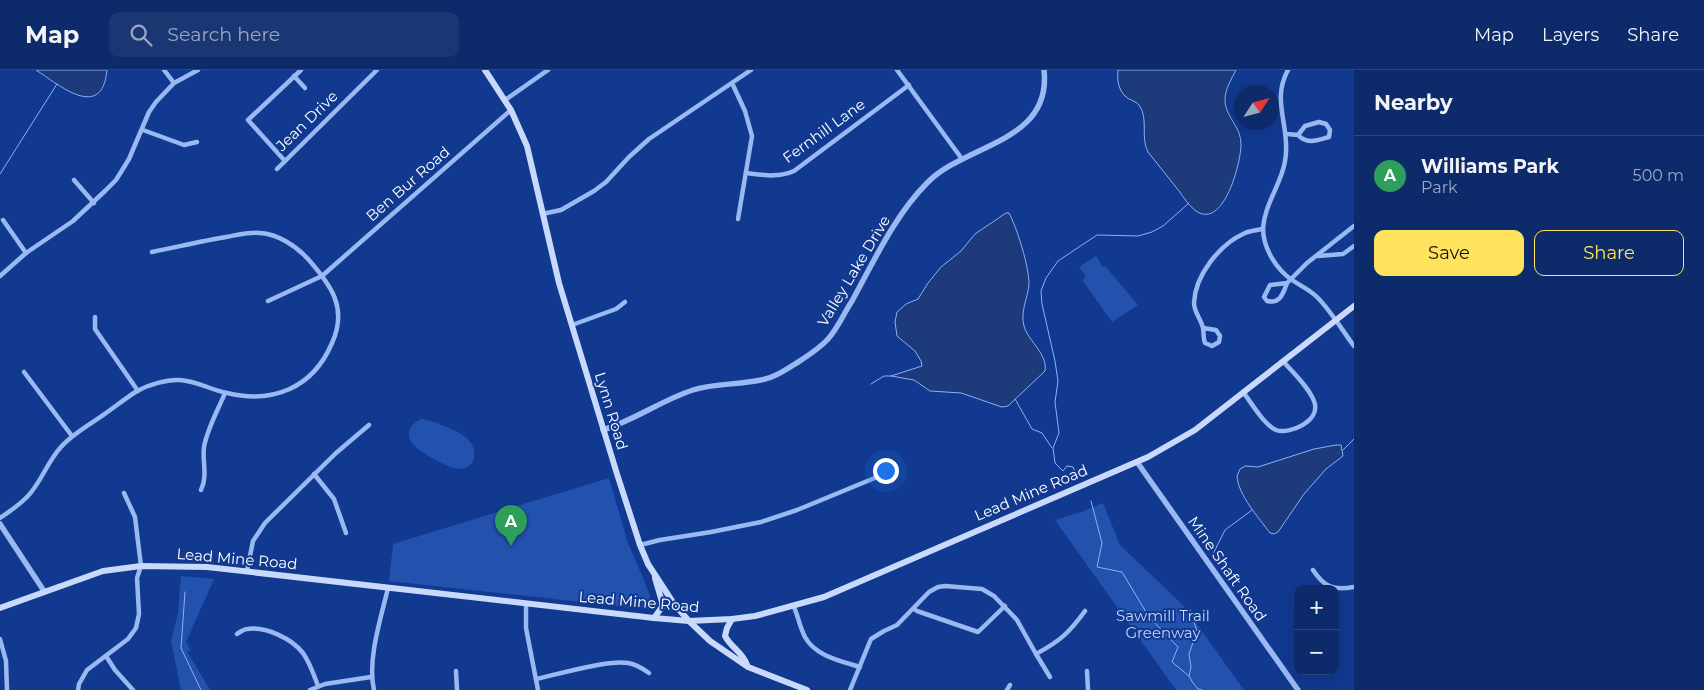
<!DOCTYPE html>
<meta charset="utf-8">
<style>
body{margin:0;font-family:Montserrat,sans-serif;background:#1b3773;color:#f1f3f6}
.controls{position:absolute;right:15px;bottom:15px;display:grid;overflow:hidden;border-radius:10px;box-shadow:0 5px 20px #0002}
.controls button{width:45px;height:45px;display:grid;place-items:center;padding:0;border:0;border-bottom:1px solid #2d477e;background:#0d2b6b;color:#f1f3f6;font:25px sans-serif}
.compass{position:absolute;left:1234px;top:15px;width:45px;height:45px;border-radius:50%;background:#0d2b6b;box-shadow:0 5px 20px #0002;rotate:54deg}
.you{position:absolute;left:885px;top:400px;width:18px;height:18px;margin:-12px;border:4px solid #fff;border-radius:50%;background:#1a73e8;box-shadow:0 0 0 8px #1a73e833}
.badge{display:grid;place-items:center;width:32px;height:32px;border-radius:50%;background:#ffe35c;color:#fff;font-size:16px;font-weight:700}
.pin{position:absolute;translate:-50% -41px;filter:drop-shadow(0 1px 2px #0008)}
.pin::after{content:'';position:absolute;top:26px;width:18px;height:15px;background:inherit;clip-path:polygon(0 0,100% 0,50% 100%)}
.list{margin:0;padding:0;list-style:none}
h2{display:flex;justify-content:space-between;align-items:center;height:65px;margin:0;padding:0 20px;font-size:21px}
h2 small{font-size:16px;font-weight:400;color:#9aa7c1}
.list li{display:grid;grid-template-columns:32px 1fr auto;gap:15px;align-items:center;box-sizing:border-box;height:80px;padding:0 20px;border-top:1px solid #2d477e}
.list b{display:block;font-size:19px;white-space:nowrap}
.list p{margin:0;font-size:16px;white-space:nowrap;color:#9aa7c1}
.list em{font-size:16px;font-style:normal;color:#9aa7c1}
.actions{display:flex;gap:10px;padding:15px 20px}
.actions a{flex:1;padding:11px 0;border:1px solid #ffe35c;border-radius:10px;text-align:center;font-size:18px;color:#ffe35c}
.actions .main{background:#ffe35c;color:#111}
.icon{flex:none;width:28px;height:28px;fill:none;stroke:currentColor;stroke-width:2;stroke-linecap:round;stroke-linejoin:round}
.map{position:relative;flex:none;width:1354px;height:620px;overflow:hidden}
header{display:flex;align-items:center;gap:30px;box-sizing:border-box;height:70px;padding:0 25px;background:#0d2b6b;border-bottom:1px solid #2d477e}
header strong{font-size:24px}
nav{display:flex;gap:28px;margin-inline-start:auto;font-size:18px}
.search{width:350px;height:45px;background:#1b3773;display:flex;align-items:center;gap:12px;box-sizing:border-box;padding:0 18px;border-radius:10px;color:#9aa7c1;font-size:19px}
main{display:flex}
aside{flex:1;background:#0d2b6b}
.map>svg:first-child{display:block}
.green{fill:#2251ae}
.water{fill:#1d3b7b;stroke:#8cb1f6}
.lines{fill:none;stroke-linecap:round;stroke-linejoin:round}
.stream{stroke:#8cb1f6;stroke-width:1}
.minor{stroke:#9ab8f2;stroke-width:4.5}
.tertiary{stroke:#9ab8f2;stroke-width:5.5}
.secondary{stroke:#c9d9fc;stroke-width:6}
.labels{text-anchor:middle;stroke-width:4;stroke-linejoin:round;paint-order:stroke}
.street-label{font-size:15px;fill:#fff;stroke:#11398f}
.park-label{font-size:15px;fill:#c2d6fd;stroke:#11398f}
</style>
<header>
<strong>Map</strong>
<div class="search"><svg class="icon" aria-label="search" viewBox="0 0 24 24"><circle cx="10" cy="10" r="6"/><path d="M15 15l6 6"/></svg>Search here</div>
<nav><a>Map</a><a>Layers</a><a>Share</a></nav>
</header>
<main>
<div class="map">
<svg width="1354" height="620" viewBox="0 0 1354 620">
<rect width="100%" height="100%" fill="#11398f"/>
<g class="green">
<polygon points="1096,186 1102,196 1106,197 1138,235 1112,252 1082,210 1086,206 1079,197"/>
<path d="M421,349C433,350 458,361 467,368C478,379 478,398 459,399C449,399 414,380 410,370C406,360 413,353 421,349Z"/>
<polygon points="609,408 628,473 644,510 655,540 389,511 393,474"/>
<polygon points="1103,433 1120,475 1184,536 1244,620 1176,620 1055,450 1084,441"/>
<polygon points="181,506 214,509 186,572 191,581 187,581 210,620 181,620 171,571 178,543"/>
</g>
<g class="water">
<path d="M36,0H107C102,52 59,15 36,0Z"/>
<path d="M1118,0H1236C1232,8 1225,19 1225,29C1224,46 1242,57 1241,75C1241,92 1224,160 1196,141C1189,136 1184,128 1179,121C1169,108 1158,95 1148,82C1140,68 1149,48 1139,35C1136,31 1129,30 1125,26C1118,19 1117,9 1118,0Z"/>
<path d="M1006,143H1009C1017,158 1029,196 1029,214C1028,228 1020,241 1024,256C1028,271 1048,284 1045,301L1008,336L1002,337L961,323L930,321L914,310L891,306L922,296L921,291L915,281L897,266L895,252L897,242L906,234L918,229L928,213L941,197L961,181L975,164Z"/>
<path d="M1336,375H1341L1343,386L1326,399L1304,424L1278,462L1274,464L1270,463C1259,448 1238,425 1237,406L1240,399L1245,396L1258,397L1314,379Z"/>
</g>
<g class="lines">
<g class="stream">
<polyline points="0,104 57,14"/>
<polyline points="871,314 884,306 891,306"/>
<polyline points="1015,329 1032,359 1042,363 1052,378"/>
<polyline points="1343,380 1354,369"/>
<polyline points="1077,406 1073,397 1067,396 1063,401 1055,393 1053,378 1059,363 1055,332 1058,311 1055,291 1042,234 1041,221 1046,208 1058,191 1097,165 1138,166 1152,162 1163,156 1189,133"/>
<polyline points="1091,431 1102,473 1097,497 1122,502 1149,547 1178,577 1172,592 1189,606"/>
<polyline points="1213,484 1225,460 1252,440"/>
<polyline points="185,522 181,578 201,620"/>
<polyline points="1190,540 1197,561 1189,584 1191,597 1189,606 1193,613 1198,619 1202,620"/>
</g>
<g class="minor">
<polyline points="164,0 174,13"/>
<polyline points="897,0 962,89"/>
<path d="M1288,0C1272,29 1288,52 1286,82C1285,110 1265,131 1263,158C1263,178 1276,199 1292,210C1301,216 1310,220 1317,227C1331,241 1342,260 1354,276"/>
<polyline points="294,6 305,18"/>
<polyline points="732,13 745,41 752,66 738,149"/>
<polyline points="505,30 548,0"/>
<polyline points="143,60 184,75 197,72"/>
<path d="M1287,64L1298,65C1307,75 1318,70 1329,67L1330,60L1326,54L1319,52L1305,56L1298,65"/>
<polyline points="285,91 248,50 301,0"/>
<polyline points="277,99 377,0"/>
<path d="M746,103C763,105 778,108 794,101L909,15"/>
<polyline points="74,110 94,133"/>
<polyline points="542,144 561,140 594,121 606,112 629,87 649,69 751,0"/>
<polyline points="3,150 26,183"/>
<polyline points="1318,186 1343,184 1354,176"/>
<polyline points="0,206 26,183 73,151 106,120 116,110 129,89 149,42 156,32 174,13 198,0"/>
<path d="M1287,213C1283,224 1280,234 1267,231L1264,227L1270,215L1287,213L1307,193L1354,156"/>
<polyline points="268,231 322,206 511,40"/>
<polyline points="95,247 95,259 138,321"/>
<polyline points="572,255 616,239 625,232"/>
<path d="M1203,258L1216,260L1220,266L1219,272L1212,276L1205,273C1203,268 1204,263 1203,258C1201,249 1194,242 1194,233C1195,205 1220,174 1245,163C1250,161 1257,160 1263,159"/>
<polyline points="24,302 72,366"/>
<path d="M1243,322C1251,332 1264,355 1276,360C1289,365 1322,351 1314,331C1308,316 1293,303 1283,291"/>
<polyline points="314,404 334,429 346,463"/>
<path d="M201,420C208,406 202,391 204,377C207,359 218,340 225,323"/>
<path d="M0,448C9,442 19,435 27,427C41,413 47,392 61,377C73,363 91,354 106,343C116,336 126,328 137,321C148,315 167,309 180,310C197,311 211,320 227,323C273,334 313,318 332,273C348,238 331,215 308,189C296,176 278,164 260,163C249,162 237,165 226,167C202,171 177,177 152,182"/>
<polyline points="640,475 660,470 711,462 761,452 797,440 882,405 893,403"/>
<path d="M1313,500C1324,517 1334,521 1354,517"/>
<polyline points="247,501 253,471 265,453 336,383 369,355"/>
<polyline points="526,533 526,558 538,620"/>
<path d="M794,537C798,546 800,558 805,567C815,586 841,591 860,597"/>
<polyline points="914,539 917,541 978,562 1005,536"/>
<path d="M237,564C240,562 244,559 247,559C266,556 292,569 303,583C310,593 314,605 318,616"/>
<polyline points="0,569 6,591 7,620"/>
<polyline points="1036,584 1050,607"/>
<polyline points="106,586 115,600 133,620"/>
<polyline points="456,601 457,620"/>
<polyline points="1087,601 1088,620"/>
<path d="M536,609C559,604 606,590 628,593C636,594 642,598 649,603"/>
<polyline points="78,620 79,614 87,600 128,569 136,558 139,544 137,508 141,496 135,447 124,423"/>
<polyline points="310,620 325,614 371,607"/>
<path d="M374,620C367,590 381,548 388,518"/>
<path d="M850,620L871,569L884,561L897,555L929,522L938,517L945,516L982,519L994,526L1017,550L1036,584C1060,571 1069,563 1085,541"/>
<polyline points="1007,620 1010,615"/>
</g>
<g class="tertiary">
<path d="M603,360C635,350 662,330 693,320C715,313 738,315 761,310C773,308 784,301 795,294C806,287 819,279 828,269C838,258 844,243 852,231C874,191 895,145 927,113C966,73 1052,73 1044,0"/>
<polyline points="1137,392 1298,620"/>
<polyline points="0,454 44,521"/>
</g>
<g class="secondary">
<polyline points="485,0 511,40 527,76 559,213 617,404 640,475 648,494 674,534 689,551 710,571 748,597 807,620"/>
<polyline points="0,538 103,501 141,496 207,497 654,548 689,551 732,549 755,546 824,527 1148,387 1195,360 1354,236"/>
<polyline points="654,548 662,537 662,532 655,508"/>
<path d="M732,549L727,558L725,566C732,579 742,581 747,595"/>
</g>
</g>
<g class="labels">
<g class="street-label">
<text transform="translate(307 51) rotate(-44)" y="5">Jean Drive</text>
<text transform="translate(824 61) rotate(-36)" y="5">Fernhill Lane</text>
<text transform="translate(408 114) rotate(-41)" y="5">Ben Bur Road</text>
<text transform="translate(854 201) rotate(-59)" y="5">Valley Lake Drive</text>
<text transform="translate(611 341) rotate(73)" y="5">Lynn Road</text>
<text transform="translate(1031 423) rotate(-23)" y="5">Lead Mine Road</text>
<text transform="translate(237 489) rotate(5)" y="5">Lead Mine Road</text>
<text transform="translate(1227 499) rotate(55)" y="5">Mine Shaft Road</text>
<text transform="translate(639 532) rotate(5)" y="5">Lead Mine Road</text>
</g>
<g class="park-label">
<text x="1163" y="551">Sawmill Trail<tspan x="1163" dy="17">Greenway</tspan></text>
</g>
</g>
</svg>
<div class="controls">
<button>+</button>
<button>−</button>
</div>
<svg class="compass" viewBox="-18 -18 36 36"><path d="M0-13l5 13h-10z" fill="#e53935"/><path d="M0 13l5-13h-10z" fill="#9aa7c1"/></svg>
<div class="you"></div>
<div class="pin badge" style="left:511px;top:476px;background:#2e9e5b">A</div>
</div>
<aside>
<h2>Nearby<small></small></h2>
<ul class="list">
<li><span class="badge" style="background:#2e9e5b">A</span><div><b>Williams Park</b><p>Park</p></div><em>500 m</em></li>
</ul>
<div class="actions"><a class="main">Save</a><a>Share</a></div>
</aside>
</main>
